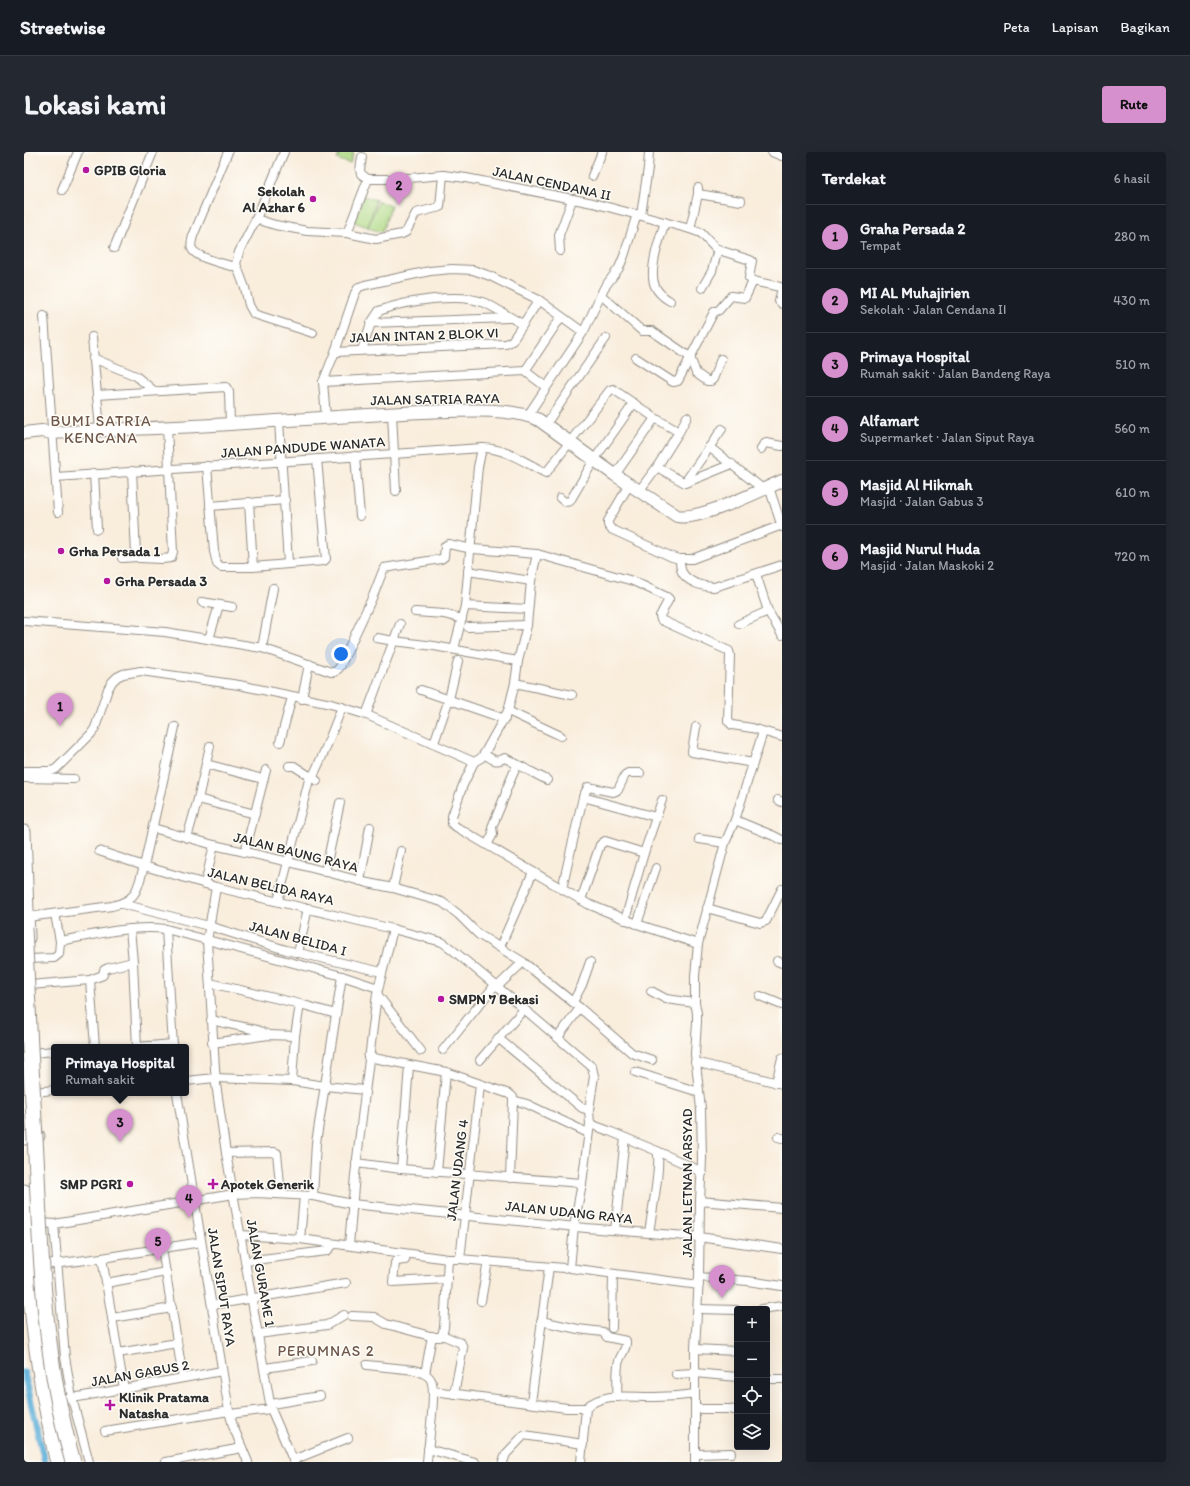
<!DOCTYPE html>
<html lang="id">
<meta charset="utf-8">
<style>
body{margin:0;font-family:Itim,sans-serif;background:#242831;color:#f1f3f6}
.controls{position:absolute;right:12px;bottom:12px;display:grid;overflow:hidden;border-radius:4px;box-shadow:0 4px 16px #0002}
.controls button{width:36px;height:36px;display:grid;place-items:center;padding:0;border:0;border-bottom:1px solid #363941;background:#171b24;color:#f1f3f6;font:20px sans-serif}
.you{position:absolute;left:317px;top:502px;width:14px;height:14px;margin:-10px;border:3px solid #fff;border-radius:50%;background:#1a73e8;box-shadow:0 0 0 6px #1a73e833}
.badge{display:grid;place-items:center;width:26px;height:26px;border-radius:50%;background:#d690ce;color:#111;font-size:13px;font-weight:700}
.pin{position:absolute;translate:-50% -33px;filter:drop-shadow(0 1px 2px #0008)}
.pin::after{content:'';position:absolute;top:21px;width:14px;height:12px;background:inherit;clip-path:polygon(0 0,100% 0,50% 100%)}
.popup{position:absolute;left:27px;top:892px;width:138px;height:52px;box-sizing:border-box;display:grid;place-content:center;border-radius:4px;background:#171b24;filter:drop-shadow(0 1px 3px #0005);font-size:13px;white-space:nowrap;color:#9ea1a6}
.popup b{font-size:15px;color:#f1f3f6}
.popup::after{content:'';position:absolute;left:50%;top:100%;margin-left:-8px;border:8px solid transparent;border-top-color:#171b24}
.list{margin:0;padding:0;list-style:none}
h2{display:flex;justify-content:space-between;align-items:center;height:52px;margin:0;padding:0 16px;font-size:17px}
h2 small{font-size:13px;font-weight:400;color:#9ea1a6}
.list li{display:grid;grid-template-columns:26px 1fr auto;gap:12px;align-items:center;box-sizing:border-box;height:64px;padding:0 16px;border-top:1px solid #363941}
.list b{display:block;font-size:15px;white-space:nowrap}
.list p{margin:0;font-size:13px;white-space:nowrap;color:#9ea1a6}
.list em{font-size:13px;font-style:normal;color:#9ea1a6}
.icon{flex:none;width:22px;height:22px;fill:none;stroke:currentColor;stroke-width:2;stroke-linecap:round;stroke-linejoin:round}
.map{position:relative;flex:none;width:758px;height:1310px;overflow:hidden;border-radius:4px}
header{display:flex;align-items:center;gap:24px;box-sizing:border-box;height:56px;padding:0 20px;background:#171b24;border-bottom:1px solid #363941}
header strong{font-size:19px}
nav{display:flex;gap:22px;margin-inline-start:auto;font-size:14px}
.intro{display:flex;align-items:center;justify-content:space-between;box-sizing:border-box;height:96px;padding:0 24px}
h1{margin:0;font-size:28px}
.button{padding:10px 18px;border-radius:4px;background:#d690ce;color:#111;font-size:14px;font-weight:700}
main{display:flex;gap:24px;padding:0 24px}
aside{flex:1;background:#171b24;border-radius:4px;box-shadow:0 4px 16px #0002}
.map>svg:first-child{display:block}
.green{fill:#afd984;stroke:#6d8258}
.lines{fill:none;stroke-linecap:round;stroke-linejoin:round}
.canal{stroke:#5eb0d9;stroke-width:7}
.street-casing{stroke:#928c84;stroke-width:10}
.secondary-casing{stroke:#928c84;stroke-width:14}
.primary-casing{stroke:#928c84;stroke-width:15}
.highway-casing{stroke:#928c84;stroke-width:17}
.street{stroke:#fff;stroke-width:8}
.secondary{stroke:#fff;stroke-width:12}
.primary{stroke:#fff;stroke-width:13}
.highway{stroke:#fff;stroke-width:15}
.highway-bridge-casing{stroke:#928c84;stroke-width:17;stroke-linecap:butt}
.highway-bridge{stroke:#fff;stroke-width:15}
.poi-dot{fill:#b5179e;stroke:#fdfcf7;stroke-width:1.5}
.labels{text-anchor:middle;stroke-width:3;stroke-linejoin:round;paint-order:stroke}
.poi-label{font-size:14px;font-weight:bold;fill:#2b2b2b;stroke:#fdfcf7;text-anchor:start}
.street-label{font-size:14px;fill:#2b2b2b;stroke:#fdfcf7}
.neighbourhood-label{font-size:15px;letter-spacing:1px;fill:#6e574a;stroke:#fdfcf7}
</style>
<header>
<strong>Streetwise</strong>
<nav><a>Peta</a><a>Lapisan</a><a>Bagikan</a></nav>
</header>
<div class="intro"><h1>Lokasi kami</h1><a class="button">Rute</a></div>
<main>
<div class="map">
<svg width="758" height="1310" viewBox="0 0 758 1310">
<rect width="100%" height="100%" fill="#fdfcf7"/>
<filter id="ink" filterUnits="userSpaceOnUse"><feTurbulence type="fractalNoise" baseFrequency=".025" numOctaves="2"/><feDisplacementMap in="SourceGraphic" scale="8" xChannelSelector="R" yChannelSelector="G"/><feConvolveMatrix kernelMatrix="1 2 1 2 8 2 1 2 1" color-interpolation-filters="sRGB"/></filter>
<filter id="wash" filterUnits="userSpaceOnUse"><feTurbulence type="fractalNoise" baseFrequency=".012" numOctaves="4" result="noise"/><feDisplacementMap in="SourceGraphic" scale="16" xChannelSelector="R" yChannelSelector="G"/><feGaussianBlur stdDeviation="0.9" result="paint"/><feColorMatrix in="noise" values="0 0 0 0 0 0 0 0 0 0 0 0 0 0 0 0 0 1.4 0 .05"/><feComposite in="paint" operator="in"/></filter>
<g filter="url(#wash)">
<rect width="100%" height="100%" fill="#f9eddc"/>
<g class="green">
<polygon points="316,0 330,0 326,12 313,7"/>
<polygon points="340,44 352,48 344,75 330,70"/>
<polygon points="354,49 367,54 358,80 344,76"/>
</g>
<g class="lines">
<polyline class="canal" points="0,1221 21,1310"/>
</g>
</g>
<g filter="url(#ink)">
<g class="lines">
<defs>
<g id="street">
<path d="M204,0L169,84C168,88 166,93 168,97C173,106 197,111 207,114H211L212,112"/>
<polyline points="260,0 232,67 215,100 212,112 221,136 225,153 230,162 289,181"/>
<polyline points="748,0 758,4"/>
<polyline points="338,5 336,18 337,22 344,27 374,27 419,23 442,26 569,51 666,77 677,81 691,96 698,99 726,108 728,109 725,126 729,129 756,135 758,136 755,149 758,152"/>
<polyline points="568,24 578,0"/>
<polyline points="38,38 54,0"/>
<polyline points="674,42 717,49"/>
<polyline points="617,63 624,16 625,0"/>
<polyline points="232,67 251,73 283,79 323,81 344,27"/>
<path d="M641,70C636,86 624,118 631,134C634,141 639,145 646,149"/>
<polyline points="666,77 674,42 674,36"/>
<polyline points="323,81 352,87 378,82 382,80 392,61 416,55 419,23"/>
<polyline points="90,96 129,0"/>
<polyline points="536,99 535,83 548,48"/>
<polyline points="678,136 688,119 694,97"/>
<polyline points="577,143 618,179 628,179 666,205 672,221 683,229 687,229 689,227 697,207"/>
<polyline points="20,164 34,360"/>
<polyline points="347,171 485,166"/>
<polyline points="68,185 76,278"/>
<path d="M338,198L347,171L355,159C380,149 436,140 461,151C474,157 486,166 499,172"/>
<polyline points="311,200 482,192 488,189 515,148"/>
<polyline points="69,206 112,224 129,238"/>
<polyline points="612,206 649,230 654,229 690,160 695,158 707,144 721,146 729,129"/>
<polyline points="501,219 522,235"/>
<polyline points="299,230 501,219 537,165"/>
<polyline points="73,243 202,235 205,240 206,272"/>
<polyline points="368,262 372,339"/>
<polyline points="504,263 560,179 580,136 595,116 600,104 613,62"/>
<polyline points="302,265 299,230 311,200 331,141 335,135 341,133 406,119 428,117 449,118 466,124 515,148 559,180"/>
<polyline points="255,269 264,411"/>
<polyline points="522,272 582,186"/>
<polyline points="655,280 663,265"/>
<polyline points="685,295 739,337"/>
<polyline points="737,297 739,293 742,291 758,294"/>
<polyline points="331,304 336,364"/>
<polyline points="183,314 190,399 193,412 197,415 229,415 300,409 302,407 293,307"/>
<polyline points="633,315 661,331 708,312"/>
<polyline points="108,319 112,402 115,406 138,407 147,406 149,400 143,275"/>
<polyline points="70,321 73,377"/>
<polyline points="591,323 631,266"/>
<path d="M32,325L458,296C481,296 502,311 522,321L586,238L589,237L631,266L655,280L633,315L615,339"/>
<polyline points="661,330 698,277"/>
<polyline points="605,333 584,369 584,373 587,377 648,405 656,407 668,407 758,373"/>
<polyline points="745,335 758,375"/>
<path d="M536,346C539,349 542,351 546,349L570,308L610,251"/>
<polyline points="225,350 229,415"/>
<polyline points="186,354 261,348"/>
<polyline points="98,406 113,405"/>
<path d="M656,407C656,411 656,416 658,420C663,430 679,435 690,435L758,413"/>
<polyline points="444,419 507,429"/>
<polyline points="732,422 744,459 758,483"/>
<polyline points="178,450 208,455"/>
<polyline points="441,454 504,457"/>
<polyline points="391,460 420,462 438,467"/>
<polyline points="0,469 141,480 238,496 307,520 311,520 316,515 349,444 360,416 417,407 420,405 421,394 424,392 449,397 513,402 609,429 643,445 645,447 636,464 637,468 705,499 706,503 704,569 708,573 728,576 758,585"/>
<polyline points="715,472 744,459"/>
<polyline points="444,475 503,473"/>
<polyline points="353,486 370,489 410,494 494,509 491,531 548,543"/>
<polyline points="185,487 195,453"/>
<polyline points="238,496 249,436"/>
<polyline points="430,497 441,454 454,315 458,296"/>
<polyline points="494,509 503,473 507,429 513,402"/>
<polyline points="491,531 484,559 460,602 457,606 450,610 439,633 428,664 428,672 434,676 564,752 613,772 674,792"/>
<polyline points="397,538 481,567"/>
<polyline points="278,547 285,512"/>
<polyline points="484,559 537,584"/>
<polyline points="342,563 376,472"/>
<polyline points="672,575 668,600 729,611"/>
<polyline points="256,590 268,545"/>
<polyline points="410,591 425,547 434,509"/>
<path d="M460,602C470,608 471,611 481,606L523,628"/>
<polyline points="182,612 239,627"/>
<polyline points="265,614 270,614 293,629"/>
<polyline points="0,619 27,619 32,617 67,582 71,576 84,537 88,530 93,525 99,522 117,519 215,533 307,552 343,563 450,610"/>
<polyline points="0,626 50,627"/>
<polyline points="559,645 632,665"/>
<polyline points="174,647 231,662"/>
<polyline points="754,648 758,650"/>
<polyline points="711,668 750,684 758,688"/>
<polyline points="129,676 190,693 265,710 344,731 369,736 418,750 434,762 454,782 499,810 556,856 608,901 628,908"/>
<polyline points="163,686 174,647 186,594"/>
<polyline points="675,687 701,691"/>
<polyline points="463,693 469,682 468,675 482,641 482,638 493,613"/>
<polyline points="75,699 120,714 192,735 369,777 418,790 425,795 500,857 568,915 570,924 565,958 566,972 558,1031 550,1074 546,1116 675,1133"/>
<polyline points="221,700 242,618"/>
<polyline points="301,720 316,651"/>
<polyline points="336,729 346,675"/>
<polyline points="181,732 190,693"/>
<polyline points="192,735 183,789 192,932 202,1001 247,1257 270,1310"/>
<polyline points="369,736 377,699"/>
<polyline points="538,737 559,645 564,635 589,640 594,638 601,623 604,621 616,621"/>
<polyline points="557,748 576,693 581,689 620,701"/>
<polyline points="254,749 286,624 290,622 301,598 318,555"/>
<polyline points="98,752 185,774 262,798 358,820"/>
<polyline points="683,756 736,771 742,769 758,737"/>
<path d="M4,765L88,754C114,748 113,737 120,714L151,575"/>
<polyline points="601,768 620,701 638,648"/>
<polyline points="613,772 632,716"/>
<polyline points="106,777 109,810 113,895"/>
<polyline points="142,777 149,895"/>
<path d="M36,789C70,783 107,773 142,777L318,824L354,836"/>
<polyline points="476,795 509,720"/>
<polyline points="274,801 284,756"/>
<polyline points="5,807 30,806 35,802 36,789 31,762"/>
<polyline points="753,809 758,811"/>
<polyline points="66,828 71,895"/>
<polyline points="186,831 276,852 312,862"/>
<polyline points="6,833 66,828 79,823 80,818 84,816 109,810"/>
<polyline points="473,835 499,810"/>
<polyline points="627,839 642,847 671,851"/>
<polyline points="353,842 397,899"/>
<polyline points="736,844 758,853"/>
<polyline points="549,850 558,833 566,810"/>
<polyline points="187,868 233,878 245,883"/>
<polyline points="534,885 556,856"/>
<polyline points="474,886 558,956 565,958"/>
<polyline points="188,891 245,883 271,884"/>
<polyline points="113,895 149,892"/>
<polyline points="419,898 471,833"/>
<polyline points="9,901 30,899"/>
<polyline points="344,905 422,920 485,942 489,945 489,948 503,952 564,981"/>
<polyline points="456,908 500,857"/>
<polyline points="671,910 758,932"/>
<polyline points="611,920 675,940"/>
<polyline points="162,929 191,926 268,929 301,934 341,938"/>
<polyline points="268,929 271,884 276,852"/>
<polyline points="752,931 758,906"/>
<polyline points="10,940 30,938"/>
<polyline points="153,941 205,1259 209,1274 224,1310"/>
<path d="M566,972L585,979L633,999C638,1011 627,1065 625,1081"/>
<polyline points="754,985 758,986"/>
<polyline points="633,999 670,1016 678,1022"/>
<polyline points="202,1001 250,1000 253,1001 257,1042"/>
<polyline points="332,1011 377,1017 558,1031"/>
<polyline points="377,1017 385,914"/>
<polyline points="413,1020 422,920"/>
<polyline points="486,1026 489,948"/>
<polyline points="289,1044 292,991 318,824"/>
<polyline points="676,1049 758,1056"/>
<polyline points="19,1071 30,1072 210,1042 232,1041 289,1044 328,1052 562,1076 675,1085 758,1097"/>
<polyline points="30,1072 41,1205 48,1246 65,1310"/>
<polyline points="591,1078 601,986"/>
<polyline points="217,1083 276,1087 424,1107 436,1107 540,1116"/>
<polyline points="276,1087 280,1044"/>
<polyline points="325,1093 331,1023 353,842 369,777"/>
<polyline points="138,1097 159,1226"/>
<polyline points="382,1102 381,1108 372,1109 371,1111 369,1130 423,1127"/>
<polyline points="78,1106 100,1237"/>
<polyline points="436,1107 456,933"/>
<polyline points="222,1109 303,1099 310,1092"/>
<polyline points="21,1113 78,1106 177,1090"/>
<polyline points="675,1125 724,1129 758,1134"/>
<polyline points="82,1131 142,1120"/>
<polyline points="457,1149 464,1109"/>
<polyline points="188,1153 322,1131"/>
<polyline points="674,1157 713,1158"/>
<polyline points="738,1157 758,1154"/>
<polyline points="328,1164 350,1165 362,1172 410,1185 416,1185 418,1183 437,1191 439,1196 430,1242"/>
<polyline points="88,1166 148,1156"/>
<path d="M517,1169L554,1177L579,1180L583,1185L602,1189C603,1197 597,1202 595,1209C592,1216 594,1237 593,1245"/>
<polyline points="588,1176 589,1122"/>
<polyline points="234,1182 303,1173 320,1163"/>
<polyline points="418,1183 420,1176 424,1107"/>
<polyline points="671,1197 712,1199"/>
<polyline points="94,1201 153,1191"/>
<path d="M343,1213L391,1218C397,1220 404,1222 407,1228C413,1240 404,1293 403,1310"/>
<polyline points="241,1216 288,1209"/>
<polyline points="401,1222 408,1184"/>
<polyline points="652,1222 671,1221 713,1225"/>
<polyline points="743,1227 758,1227"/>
<path d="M409,1239L543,1256H562C579,1239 608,1246 631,1245C644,1245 658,1244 671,1242"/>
<polyline points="43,1247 198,1219"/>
<polyline points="507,1251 525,1115"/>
<polyline points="247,1252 296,1244"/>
<polyline points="672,1257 706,1257 713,1259"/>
<polyline points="206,1262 247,1257"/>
<polyline points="81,1279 205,1259"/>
<polyline points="404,1297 451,1310"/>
<polyline points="672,1302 707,1301"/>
<polyline points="269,1308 324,1286"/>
<polyline points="142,1310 218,1296"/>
<polyline points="479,1310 482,1302 500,1283 559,1292"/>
<polyline points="557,1310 562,1256"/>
<polyline points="671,1310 671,1197 675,1125 676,1049 678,1007 677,957 671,902 673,870 673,861 671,851 671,824 674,792 701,691 711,668 739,580"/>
</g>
<path id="secondary" d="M0,281L18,279L28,281C87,277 147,276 206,272C270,268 334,263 399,260C433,259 484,254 515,268L591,323L653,364C675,369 735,339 758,329"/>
<g id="primary">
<polyline points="0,680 4,786"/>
<polyline points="0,986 14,984"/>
</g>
<path id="highway" d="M0,1040C4,1117 9,1193 25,1268C28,1282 30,1296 34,1310"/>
</defs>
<use href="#street" class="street-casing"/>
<use href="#secondary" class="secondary-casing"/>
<use href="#primary" class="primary-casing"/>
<use href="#highway" class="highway-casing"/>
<use href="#street" class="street"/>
<use href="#secondary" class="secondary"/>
<use href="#primary" class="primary"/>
<use href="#highway" class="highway"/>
<defs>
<path id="highway-bridge" d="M0,775C4,857 8,940 13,1022C17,1119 22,1217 49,1310"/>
</defs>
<use href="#highway-bridge" class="highway-bridge-casing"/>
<use href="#highway-bridge" class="highway-bridge"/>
</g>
</g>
<g class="poi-dot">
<circle cx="62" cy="18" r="4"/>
<circle cx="289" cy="47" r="4"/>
<circle cx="37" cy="399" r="4"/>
<circle cx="83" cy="429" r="4"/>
<circle cx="417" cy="847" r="4"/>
<circle cx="106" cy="1032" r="4"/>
<path d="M187 1026h4v4h4v4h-4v4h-4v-4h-4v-4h4z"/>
<path d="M84 1247h4v4h4v4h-4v4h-4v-4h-4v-4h4z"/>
</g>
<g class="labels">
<g class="poi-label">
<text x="70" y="23">GPIB Gloria</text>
<text x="281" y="44" text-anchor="end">Sekolah<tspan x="281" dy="16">Al Azhar 6</tspan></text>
<text x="45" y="404">Grha Persada 1</text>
<text x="91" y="434">Grha Persada 3</text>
<text x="425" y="852">SMPN 7 Bekasi</text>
<text x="98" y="1037" text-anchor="end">SMP PGRI</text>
<text x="197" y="1037">Apotek Generik</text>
<text x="95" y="1250">Klinik Pratama<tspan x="95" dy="16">Natasha</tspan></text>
</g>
<g class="street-label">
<text transform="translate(528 31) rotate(12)" y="5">JALAN CENDANA II</text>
<text transform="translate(400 183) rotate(-2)" y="5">JALAN INTAN 2 BLOK VI</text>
<text transform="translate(411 247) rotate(-1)" y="5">JALAN SATRIA RAYA</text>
<text transform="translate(279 295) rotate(-4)" y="5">JALAN PANDUDE WANATA</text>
<text transform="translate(272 700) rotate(14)" y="5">JALAN BAUNG RAYA</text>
<text transform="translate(247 734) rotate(13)" y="5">JALAN BELIDA RAYA</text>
<text transform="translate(274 786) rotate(15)" y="5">JALAN BELIDA I</text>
<text transform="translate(433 1018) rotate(-83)" y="5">JALAN UDANG 4</text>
<text transform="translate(663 1031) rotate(-90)" y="5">JALAN LETNAN ARSYAD</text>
<text transform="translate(545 1060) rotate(6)" y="5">JALAN UDANG RAYA</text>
<text transform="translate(237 1121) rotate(80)" y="5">JALAN GURAME 1</text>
<text transform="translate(198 1135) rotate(81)" y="5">JALAN SIPUT RAYA</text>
<text transform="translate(116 1221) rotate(-10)" y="5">JALAN GABUS 2</text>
</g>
<g class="neighbourhood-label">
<text x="77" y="274">BUMI SATRIA<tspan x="77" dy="17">KENCANA</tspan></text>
<text x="302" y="1204">PERUMNAS 2</text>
</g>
</g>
</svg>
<div class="controls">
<button>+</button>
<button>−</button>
<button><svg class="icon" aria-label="locate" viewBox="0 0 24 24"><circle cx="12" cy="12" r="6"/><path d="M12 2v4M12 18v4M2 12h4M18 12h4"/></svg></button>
<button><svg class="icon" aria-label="layers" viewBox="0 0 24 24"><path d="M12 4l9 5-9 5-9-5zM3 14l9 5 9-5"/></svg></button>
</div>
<div class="you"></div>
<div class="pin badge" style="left:36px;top:574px">1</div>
<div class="pin badge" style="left:375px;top:53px">2</div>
<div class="pin badge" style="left:96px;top:990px">3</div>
<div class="popup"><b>Primaya Hospital</b>Rumah sakit</div>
<div class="pin badge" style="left:165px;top:1066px">4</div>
<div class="pin badge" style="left:134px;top:1109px">5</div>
<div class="pin badge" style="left:698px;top:1146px">6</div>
</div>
<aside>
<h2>Terdekat<small>6 hasil</small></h2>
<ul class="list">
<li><span class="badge">1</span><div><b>Graha Persada 2</b><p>Tempat</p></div><em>280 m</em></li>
<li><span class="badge">2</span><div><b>MI AL Muhajirien</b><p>Sekolah · Jalan Cendana II</p></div><em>430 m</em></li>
<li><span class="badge">3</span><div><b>Primaya Hospital</b><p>Rumah sakit · Jalan Bandeng Raya</p></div><em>510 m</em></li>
<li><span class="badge">4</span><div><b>Alfamart</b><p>Supermarket · Jalan Siput Raya</p></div><em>560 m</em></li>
<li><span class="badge">5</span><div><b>Masjid Al Hikmah</b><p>Masjid · Jalan Gabus 3</p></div><em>610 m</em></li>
<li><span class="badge">6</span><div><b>Masjid Nurul Huda</b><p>Masjid · Jalan Maskoki 2</p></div><em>720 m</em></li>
</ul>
</aside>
</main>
